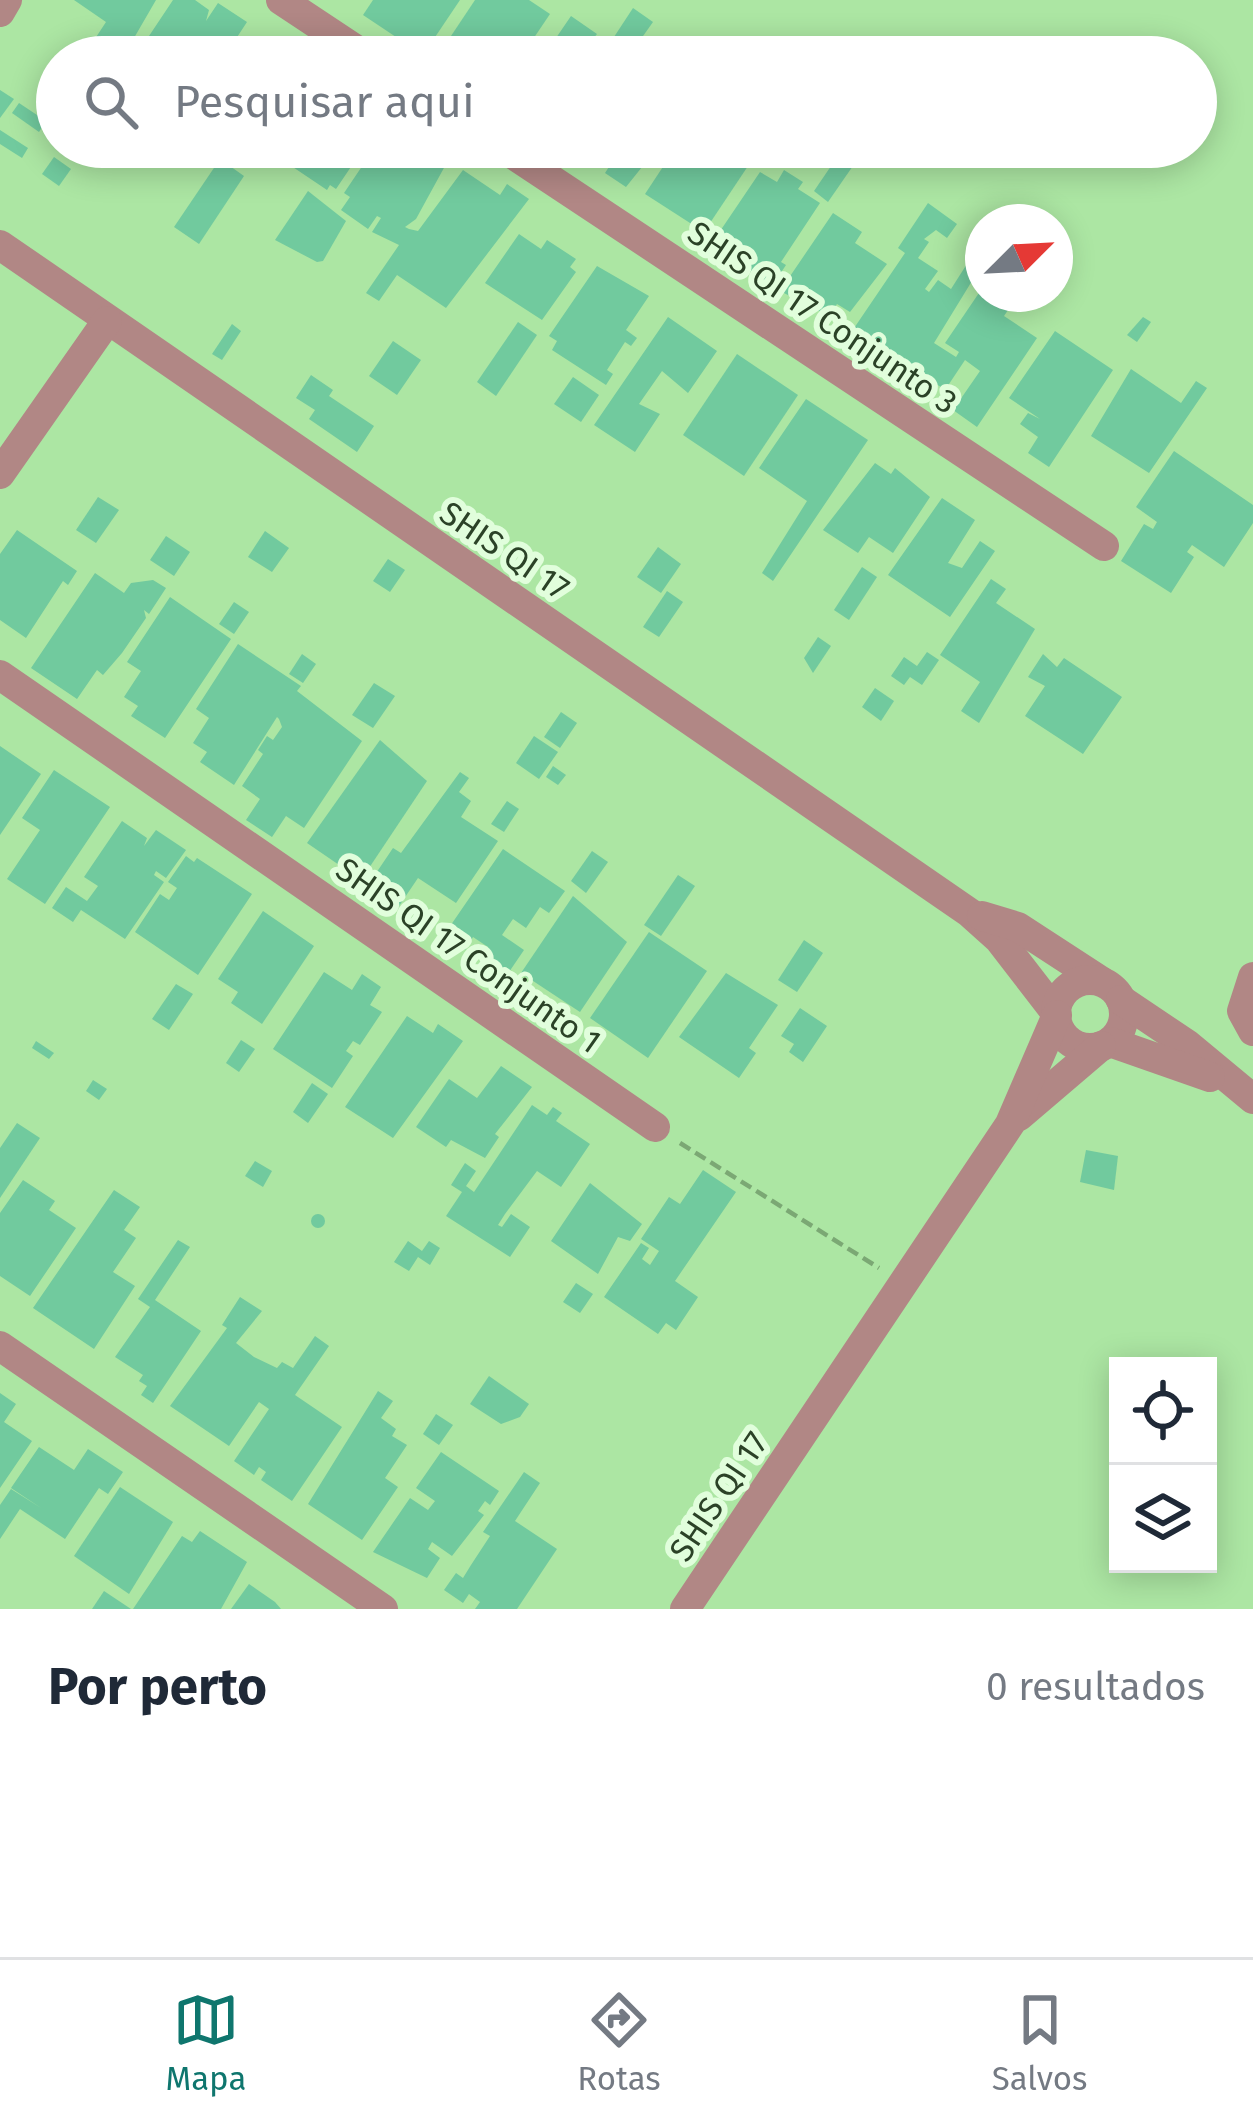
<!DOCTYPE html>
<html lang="pt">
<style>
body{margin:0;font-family:"Fira Sans",sans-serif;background:#f2f2f3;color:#1f2937}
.controls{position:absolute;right:36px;bottom:36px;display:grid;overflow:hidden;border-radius:0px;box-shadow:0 6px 30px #0003}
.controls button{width:108px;height:108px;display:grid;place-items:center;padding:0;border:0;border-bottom:3px solid #e0e1e3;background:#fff;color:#1f2937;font:60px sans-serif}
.compass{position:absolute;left:965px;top:204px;width:108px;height:108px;border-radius:50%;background:#fff;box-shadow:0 6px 30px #0003;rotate:66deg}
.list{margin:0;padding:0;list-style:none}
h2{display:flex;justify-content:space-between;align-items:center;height:156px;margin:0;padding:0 48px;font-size:51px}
h2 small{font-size:39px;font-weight:400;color:#747a83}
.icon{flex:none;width:66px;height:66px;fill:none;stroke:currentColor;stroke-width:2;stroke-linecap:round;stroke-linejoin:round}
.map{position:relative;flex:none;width:1253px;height:1609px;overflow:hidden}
.search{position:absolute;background:#fff;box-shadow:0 6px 30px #0003;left:36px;right:36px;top:36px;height:132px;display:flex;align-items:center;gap:30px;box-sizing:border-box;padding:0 42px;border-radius:66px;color:#747a83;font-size:45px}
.sheet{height:348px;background:#fff}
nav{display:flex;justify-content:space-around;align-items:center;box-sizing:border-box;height:168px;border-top:3px solid #e0e1e3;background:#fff;font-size:33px;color:#747a83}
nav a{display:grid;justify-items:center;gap:6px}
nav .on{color:#0f766e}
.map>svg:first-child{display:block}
.building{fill:#71ca9e}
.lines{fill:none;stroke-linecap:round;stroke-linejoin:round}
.path{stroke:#7ba874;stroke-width:4.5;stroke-dasharray:12 6;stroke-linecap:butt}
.minor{stroke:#b18785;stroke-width:30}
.labels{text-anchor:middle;stroke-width:12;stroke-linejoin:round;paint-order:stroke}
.street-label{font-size:33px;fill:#2b4227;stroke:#e1fedc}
</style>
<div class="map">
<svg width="1253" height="1609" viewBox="0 0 1253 1609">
<rect width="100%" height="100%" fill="#ace6a3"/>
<g class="building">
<polygon points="74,0 156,0 123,57 83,57 106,22"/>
<polygon points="173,0 195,0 209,10 206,21 218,3 247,22 224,57 182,57 187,42 176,57 135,57"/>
<polygon points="373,0 460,0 423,55 363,15"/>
<polygon points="475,0 529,0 550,14 521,57 444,57 439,54"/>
<polygon points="633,8 653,22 631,53 612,40"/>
<polygon points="571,16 597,34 589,44 608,57 543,57"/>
<polygon points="0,90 14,99 0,118"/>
<polygon points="19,103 46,121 39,132 12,113"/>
<polygon points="0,130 28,148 22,158 0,144"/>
<polygon points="130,147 164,147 153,163"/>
<polygon points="217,147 258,147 246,166"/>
<polygon points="276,147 360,147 363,149 336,189 330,185 327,190 272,153"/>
<polygon points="375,147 417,147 445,166 416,219 405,227 409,229 418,231 463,170 500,195 507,184 529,199 446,308 397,275 379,301 366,293 399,245 372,232 381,218 377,216 368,229 341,210 350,197 344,193"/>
<polygon points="610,147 658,147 626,187 605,173 618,153"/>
<polygon points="676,147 726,147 750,163 704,232 645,194"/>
<polygon points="844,147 866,147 828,202 814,191"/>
<polygon points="54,157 71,169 59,186 42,174"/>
<polygon points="220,159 244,176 199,244 174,227"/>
<polygon points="784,170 803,182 798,189 820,203 781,262 786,265 772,286 710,246 760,172 777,182"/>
<polygon points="308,191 346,221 323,261 317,262 275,240"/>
<polygon points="928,203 957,224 947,238 936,230 924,239 929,242 918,258 938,271 925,289 929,292 938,280 951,289 972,256 983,263 934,343 956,357 959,352 945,343 983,287 983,294 1019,294 1004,316 1037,338 977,427 953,410 980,371 965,360 945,390 916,370 908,381 846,340 905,253 898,248"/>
<polygon points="833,213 862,232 855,243 887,264 850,312 837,304 829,316 780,291"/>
<polygon points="519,234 541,249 547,240 576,259 570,267 576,272 542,320 485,283"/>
<polygon points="597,266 649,296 626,330 637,338 631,346 625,342 607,370 613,374 606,385 552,350 557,341 549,336"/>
<polygon points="668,317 717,351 688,393 662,371 639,404 660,414 635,452 594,425"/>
<polygon points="1143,317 1151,322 1137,342 1127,335"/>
<polygon points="518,322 537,335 496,396 477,382"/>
<polygon points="232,324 241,331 222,360 212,354"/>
<polygon points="1055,331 1113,370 1049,467 1028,453 1038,437 1020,424 1028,413 1040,419 1009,398"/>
<polygon points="393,341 421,360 397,395 369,376"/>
<polygon points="737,354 798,395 744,476 683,435"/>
<polygon points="1131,369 1181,403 1196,381 1207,388 1149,473 1091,436"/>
<polygon points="311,375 333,390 329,396 374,426 357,452 309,419 315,410 296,398"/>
<polygon points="573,377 599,395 581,422 554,404"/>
<polygon points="806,399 868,440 773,581 762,573 807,501 759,468"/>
<polygon points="1174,451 1253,505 1253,523 1224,567 1192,545 1187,552 1194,557 1171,593 1121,561 1144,524 1153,529 1157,522 1136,507"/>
<polygon points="875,463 891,474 895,468 930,497 893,553 869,537 858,553 823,530"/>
<polygon points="98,497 119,510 96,543 76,530"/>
<polygon points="942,498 975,520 948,563 962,568 980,541 995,551 950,617 888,575"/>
<polygon points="17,530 77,571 68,585 63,581 26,638 0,620 0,554"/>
<polygon points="265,531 289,548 272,572 248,557"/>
<polygon points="166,536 190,552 174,576 150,560"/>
<polygon points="658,547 681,564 661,593 637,577"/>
<polygon points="388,559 405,570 390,592 373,581"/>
<polygon points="862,567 877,577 849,620 834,610"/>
<polygon points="95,573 124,593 131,583 153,580 166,588 149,614 144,610 146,618 122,653 103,675 97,670 77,699 31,668"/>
<polygon points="991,579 1006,589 996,603 1035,629 979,723 961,711 980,682 940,655"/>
<polygon points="667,591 683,602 659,637 643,627"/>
<polygon points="170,597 231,639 165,738 131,716 138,706 124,697 141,671 127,662"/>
<polygon points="234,602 249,612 234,634 219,624"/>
<polygon points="818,637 831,646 813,673 804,658"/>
<polygon points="238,644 301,686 297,691 362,741 304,828 286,816 272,837 246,820 260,799 242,786 263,754 258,750 267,736 273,740 282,727 279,719 277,717 234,785 200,762 207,752 193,743 209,718 196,709"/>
<polygon points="927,652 939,660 922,685 910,677 904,685 891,676 904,657 917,666"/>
<polygon points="302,654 316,664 303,683 289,674"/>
<polygon points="1043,654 1057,667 1064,658 1122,697 1083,754 1025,716 1045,686 1028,677"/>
<polygon points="374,683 395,696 373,728 352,715"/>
<polygon points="875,688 894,701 881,721 862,707"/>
<polygon points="561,712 577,723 560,748 544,737"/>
<polygon points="534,736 558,752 539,779 516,763"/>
<polygon points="380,740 427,781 361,880 307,843"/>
<polygon points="0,746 41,774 0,835"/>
<polygon points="553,766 566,775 558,785 546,777"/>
<polygon points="54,770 110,807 45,904 7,879 40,830 22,818"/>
<polygon points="460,772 469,778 459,792 471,801 461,817 498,841 456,903 418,878 395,912 364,891 393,848 401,853"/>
<polygon points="507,801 519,809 504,832 491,824"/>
<polygon points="122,821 147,838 144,846 156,830 186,850 166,878 156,871 154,875 164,882 125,939 81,910 73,922 52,908 66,887 87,901 98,886 84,877"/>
<polygon points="503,849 565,891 549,913 540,907 526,928 513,919 502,935 524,950 505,978 480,960 488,947 473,937 465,950 444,935"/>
<polygon points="592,851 608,862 586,893 571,881"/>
<polygon points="186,856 194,862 197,858 252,894 198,975 135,932 160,894 169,900 177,888 168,882"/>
<polygon points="678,875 695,886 661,936 644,925"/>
<polygon points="573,896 627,942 580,1012 521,973"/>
<polygon points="263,911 314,946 262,1024 231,1003 238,992 218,979"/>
<polygon points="649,932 707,971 648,1058 590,1018"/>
<polygon points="804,940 823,953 797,992 778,980"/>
<polygon points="324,972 352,990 362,974 381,987 370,1005 382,1012 360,1045 353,1041 346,1051 353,1056 332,1088 273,1049"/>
<polygon points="726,973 778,1005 749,1048 756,1053 739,1078 679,1037"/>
<polygon points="176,984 193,994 169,1030 152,1019"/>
<polygon points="800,1008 827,1026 803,1062 789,1052 794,1044 781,1036"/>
<polygon points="407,1016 433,1033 438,1024 463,1041 393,1138 345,1107"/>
<polygon points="241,1040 255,1049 239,1072 226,1063"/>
<polygon points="36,1041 54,1053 49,1059 32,1048"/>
<polygon points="501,1066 532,1087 495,1134 499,1137 485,1158 451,1140 446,1147 416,1127 449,1079 477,1098"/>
<polygon points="93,1080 107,1089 99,1100 86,1091"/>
<polygon points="312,1083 328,1094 308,1123 293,1112"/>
<polygon points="532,1105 547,1115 553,1107 562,1113 556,1121 590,1144 561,1187 537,1171 505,1214 498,1225 502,1227 511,1214 530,1227 510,1257 446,1216 462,1192 451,1185 465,1163 476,1171 466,1186 474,1192"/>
<polygon points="17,1123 40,1138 0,1198 0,1148"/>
<polygon points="1086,1150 1118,1156 1114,1190 1080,1182"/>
<polygon points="255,1161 272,1171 263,1187 245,1176"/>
<polygon points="703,1170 736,1192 675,1281 698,1297 676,1330 666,1323 658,1334 604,1297 641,1243 649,1248 642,1259 650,1265 659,1251 641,1239 669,1197 680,1204"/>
<polygon points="23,1180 55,1201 49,1210 76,1228 30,1296 0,1276 0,1213"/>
<polygon points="590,1183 642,1224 630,1241 618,1237 598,1274 551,1241"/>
<polygon points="114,1190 140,1207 124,1230 136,1238 113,1272 135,1286 94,1349 33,1308"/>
<circle cx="318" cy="1221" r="7"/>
<polygon points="178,1240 190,1247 155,1300 201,1331 153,1403 141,1395 147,1386 139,1381 143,1375 115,1357 150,1307 138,1299"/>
<polygon points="408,1241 422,1251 429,1241 440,1248 430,1265 418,1257 409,1271 394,1262"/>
<polygon points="576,1283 593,1294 580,1313 563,1302"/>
<polygon points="240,1297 262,1311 236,1343 254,1357 277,1368 282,1362 293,1368 315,1336 329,1346 295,1395 342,1427 292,1501 261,1480 266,1472 259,1467 254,1475 234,1461 269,1409 259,1402 229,1446 170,1406 227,1328 222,1325"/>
<polygon points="489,1376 529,1404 520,1417 501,1424 470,1404"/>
<polygon points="378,1391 393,1401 381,1418 396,1429 392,1436 407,1445 385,1478 398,1487 362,1540 308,1504"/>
<polygon points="0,1393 16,1404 4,1422 32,1441 0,1488"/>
<polygon points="436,1414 453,1425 439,1445 423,1434"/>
<polygon points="39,1447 74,1470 88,1449 123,1472 108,1494 99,1488 65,1539 20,1509 0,1539 0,1505 11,1489 41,1508 11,1488"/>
<polygon points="441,1452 499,1491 490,1505 485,1501 478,1511 484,1515 452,1556 432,1542 428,1549 440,1558 427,1578 373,1552 410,1498 428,1510 435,1501 416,1488"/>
<polygon points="524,1472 540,1483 515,1521 557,1549 517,1609 475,1609 480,1602 469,1594 463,1603 444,1590 456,1573 463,1578 471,1565 490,1536 483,1532"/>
<polygon points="120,1487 173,1522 129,1594 74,1556"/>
<polygon points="200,1531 247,1562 221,1609 133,1609 182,1536 192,1542"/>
<polygon points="249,1584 275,1602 281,1609 231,1609"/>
<polygon points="104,1591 131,1609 92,1609"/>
</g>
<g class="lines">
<polyline class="path" points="680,1143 879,1268"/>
<g class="minor">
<polyline points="281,0 367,57"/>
<polyline points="0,12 7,0"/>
<polyline points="502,147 1104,546"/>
<polyline points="0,245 970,913 999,939 1056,1013"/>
<polyline points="0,474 107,321"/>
<polyline points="0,675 655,1127"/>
<polyline points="982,916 1018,927 1101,981"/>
<polyline points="1253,977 1242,1011 1253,1031"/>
<circle cx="1090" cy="1014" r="34"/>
<polyline points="1121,1000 1188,1045 1253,1099"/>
<polyline points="1110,1042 1210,1077"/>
<polyline points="1019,1116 1101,1046"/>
<polyline points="0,1346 383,1609"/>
<polyline points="685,1609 1010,1124 1057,1015"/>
</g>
</g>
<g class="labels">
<g class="street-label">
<text transform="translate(823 317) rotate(34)" y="12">SHIS QI 17 Conjunto 3</text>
<text transform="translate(505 550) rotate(34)" y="12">SHIS QI 17</text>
<text transform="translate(469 955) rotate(35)" y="12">SHIS QI 17 Conjunto 1</text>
<text transform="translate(718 1496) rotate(-56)" y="12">SHIS QI 17</text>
</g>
</g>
</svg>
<div class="controls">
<button><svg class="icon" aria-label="locate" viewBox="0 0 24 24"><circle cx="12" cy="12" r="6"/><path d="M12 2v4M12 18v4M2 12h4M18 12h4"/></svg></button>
<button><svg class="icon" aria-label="layers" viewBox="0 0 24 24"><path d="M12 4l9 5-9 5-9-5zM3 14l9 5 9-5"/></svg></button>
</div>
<svg class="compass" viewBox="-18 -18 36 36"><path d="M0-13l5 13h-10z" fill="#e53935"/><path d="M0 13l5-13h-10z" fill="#747a83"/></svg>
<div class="search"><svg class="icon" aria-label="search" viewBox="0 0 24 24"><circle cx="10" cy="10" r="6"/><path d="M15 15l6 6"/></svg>Pesquisar aqui</div>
</div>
<section class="sheet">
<h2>Por perto<small>0 resultados</small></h2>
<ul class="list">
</ul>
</section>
<nav>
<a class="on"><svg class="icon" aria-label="map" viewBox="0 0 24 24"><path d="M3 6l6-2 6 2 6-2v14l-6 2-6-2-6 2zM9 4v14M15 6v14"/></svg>Mapa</a>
<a><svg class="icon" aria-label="directions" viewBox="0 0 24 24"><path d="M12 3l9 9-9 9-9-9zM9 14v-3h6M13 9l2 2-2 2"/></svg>Rotas</a>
<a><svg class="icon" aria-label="saved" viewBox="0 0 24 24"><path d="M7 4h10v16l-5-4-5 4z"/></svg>Salvos</a>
</nav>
